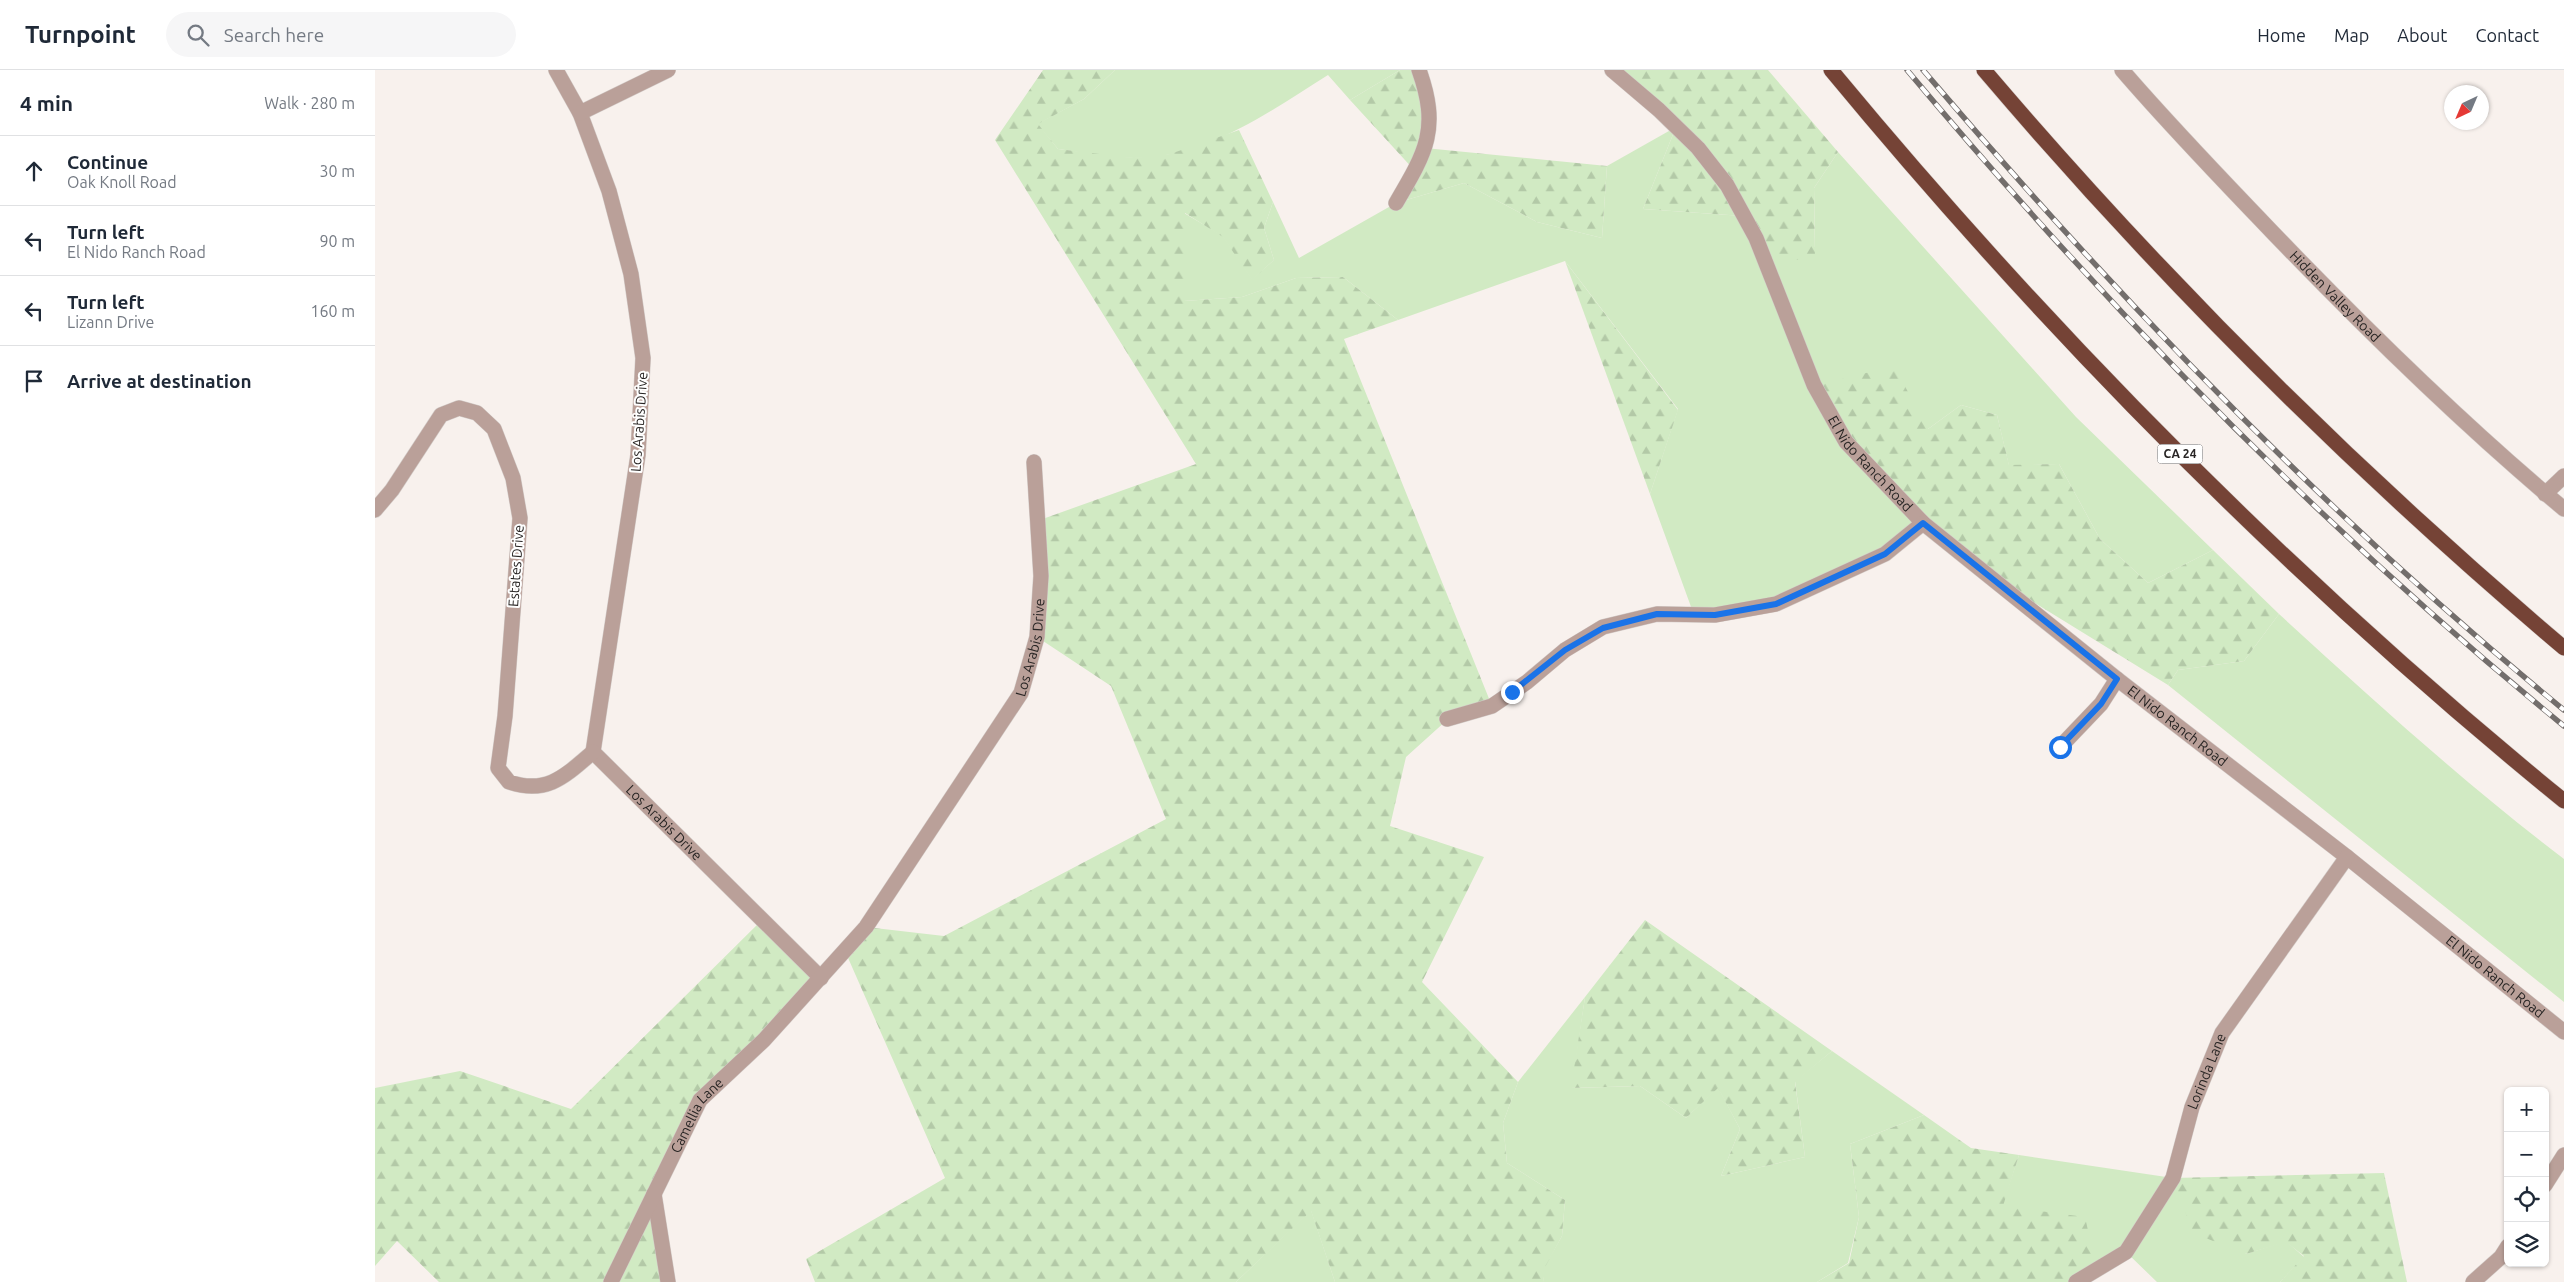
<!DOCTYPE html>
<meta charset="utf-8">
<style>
body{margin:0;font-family:Ubuntu,sans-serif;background:#f6f6f7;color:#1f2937}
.controls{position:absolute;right:15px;bottom:15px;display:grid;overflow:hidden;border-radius:8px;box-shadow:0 1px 4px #0004}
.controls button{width:45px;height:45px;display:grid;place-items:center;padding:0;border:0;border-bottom:1px solid #e0e1e3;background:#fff;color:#1f2937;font:25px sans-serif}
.compass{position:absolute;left:2069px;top:15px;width:45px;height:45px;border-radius:50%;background:#fff;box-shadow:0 1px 4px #0004;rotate:224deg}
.stop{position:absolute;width:15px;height:15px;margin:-11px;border:4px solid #1a73e8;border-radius:50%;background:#fff}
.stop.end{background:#1a73e8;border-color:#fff;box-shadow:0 1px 5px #0008}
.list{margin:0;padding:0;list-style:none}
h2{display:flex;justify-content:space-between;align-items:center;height:65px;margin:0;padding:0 20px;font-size:21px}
h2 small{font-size:16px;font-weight:400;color:#747a83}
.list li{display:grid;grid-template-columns:32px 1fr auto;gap:15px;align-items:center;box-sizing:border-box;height:70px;padding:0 20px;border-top:1px solid #e0e1e3}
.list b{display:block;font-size:19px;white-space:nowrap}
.list p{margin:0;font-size:16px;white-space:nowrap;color:#747a83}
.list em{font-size:16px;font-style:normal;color:#747a83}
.icon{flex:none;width:28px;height:28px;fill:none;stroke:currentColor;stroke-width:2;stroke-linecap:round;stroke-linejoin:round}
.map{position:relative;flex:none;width:2189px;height:1212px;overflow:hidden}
header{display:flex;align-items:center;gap:30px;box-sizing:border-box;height:70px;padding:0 25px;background:#fff;border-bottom:1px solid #e0e1e3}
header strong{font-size:24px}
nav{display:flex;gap:28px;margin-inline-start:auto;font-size:18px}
.search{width:350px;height:45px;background:#f6f6f7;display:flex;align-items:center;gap:12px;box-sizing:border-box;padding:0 18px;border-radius:28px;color:#747a83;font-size:19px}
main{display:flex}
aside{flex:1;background:#fff}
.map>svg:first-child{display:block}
.green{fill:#d1eac3}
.forest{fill:url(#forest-firs)}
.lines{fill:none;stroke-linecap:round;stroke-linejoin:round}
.minor-casing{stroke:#d3ccc9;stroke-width:16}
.highway-casing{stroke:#d3ccc9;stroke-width:16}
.minor{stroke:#baa099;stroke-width:15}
.highway{stroke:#754336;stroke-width:15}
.rail-casing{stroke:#736e6c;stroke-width:5.5}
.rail{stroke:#fff;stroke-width:4;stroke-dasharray:11;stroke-linecap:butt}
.route{stroke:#1a73e8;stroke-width:6}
.labels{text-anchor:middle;stroke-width:4;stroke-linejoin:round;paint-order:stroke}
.shield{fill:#fff;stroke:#686666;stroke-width:1}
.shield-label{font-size:12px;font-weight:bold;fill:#282524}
.street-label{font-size:14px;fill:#282524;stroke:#fff}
</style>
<header>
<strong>Turnpoint</strong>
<div class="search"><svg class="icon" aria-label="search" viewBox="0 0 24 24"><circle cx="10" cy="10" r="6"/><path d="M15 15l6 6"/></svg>Search here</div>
<nav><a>Home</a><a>Map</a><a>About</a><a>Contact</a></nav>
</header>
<main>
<aside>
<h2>4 min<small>Walk · 280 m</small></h2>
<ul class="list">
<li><svg class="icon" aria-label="ahead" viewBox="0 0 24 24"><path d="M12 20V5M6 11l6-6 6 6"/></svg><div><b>Continue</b><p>Oak Knoll Road</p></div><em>30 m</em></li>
<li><svg class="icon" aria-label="left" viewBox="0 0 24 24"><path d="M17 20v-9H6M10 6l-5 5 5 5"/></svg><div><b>Turn left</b><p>El Nido Ranch Road</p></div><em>90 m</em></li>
<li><svg class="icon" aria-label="left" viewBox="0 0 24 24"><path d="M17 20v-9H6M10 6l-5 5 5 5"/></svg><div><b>Turn left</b><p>Lizann Drive</p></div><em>160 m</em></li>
<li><svg class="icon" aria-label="arrive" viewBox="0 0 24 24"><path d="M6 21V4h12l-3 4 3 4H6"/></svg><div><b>Arrive at destination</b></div></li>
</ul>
</aside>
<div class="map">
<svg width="2189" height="1212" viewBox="0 0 2189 1212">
<defs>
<pattern id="forest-firs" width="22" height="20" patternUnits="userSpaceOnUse" patternTransform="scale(1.25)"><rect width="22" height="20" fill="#d1eac3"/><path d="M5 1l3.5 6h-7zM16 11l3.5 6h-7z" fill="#b3c9a7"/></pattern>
</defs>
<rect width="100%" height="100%" fill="#f8f1ed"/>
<g class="green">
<path d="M740,0H1025L975,30L953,5C894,42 831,88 759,88C734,88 707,82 683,79L662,54L709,29Z"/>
<polygon points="1301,57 1268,139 1368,146 1440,177 1439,118 1463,82 1701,347 1838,480 1773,513 1725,469 1684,394 1634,396 1622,345 1586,335 1553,359 1548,453 1510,484 1401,534 1319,545 1275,424 1303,339 1190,191 1023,250 968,207 921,208 867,227 809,231 809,143 848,166 877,209 899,190 889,158 898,132 924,188 1021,133 1089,113 1162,152 1227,168 1232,96"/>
<path d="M1904,544C1996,628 2089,713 2189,789V932L1793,615L1803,600L1869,591Z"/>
<polygon points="1210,927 1197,1018 1265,1016 1311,1048 1343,1017 1365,1059 1346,1106 1430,1087 1420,1011 1457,981 1549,1045 1475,1074 1484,1147 1473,1193 1442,1212 1169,1212 1167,1201 1187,1166 1190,1130 1132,1093 1128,1053 1143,1012"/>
<polygon points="1644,1085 1798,1108 1871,1184 1911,1171 1929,1187 1905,1212 1782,1212 1751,1182 1722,1201 1627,1136"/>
<polygon points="936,1140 960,1212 861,1212"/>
</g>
<g class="forest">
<polygon points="668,0 740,0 709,29 663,54 683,79 758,88 795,84 864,60 898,132 889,158 899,190 877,210 848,167 810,143 809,231 867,227 921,208 968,207 1023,250 969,269 1117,636 1072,650 1031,687 1015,756 1109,787 1047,912 1143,1012 1128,1053 1132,1093 1190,1130 1187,1166 1168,1201 1169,1212 960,1212 936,1141 861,1212 440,1212 431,1189 570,1108 470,881 491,857 569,866 791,749 736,616 662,567 662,451 821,394 620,70"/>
<polygon points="1025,0 1044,0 1050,78 1232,96 1227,168 1162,152 1089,113 1021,133 1040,101 975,30"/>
<polygon points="1237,0 1393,0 1463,82 1439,118 1440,184 1393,199 1368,146 1268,139 1301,57"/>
<polygon points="1190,191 1303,340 1275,424"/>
<polygon points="1519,296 1553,359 1586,335 1622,345 1634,395 1684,394 1725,469 1773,513 1838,480 1904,544 1869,591 1803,600 1793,615 1621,509 1548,453 1471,372 1439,316"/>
<polygon points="387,850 446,908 325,1030 279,1124 298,1212 64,1212 22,1171 0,1196 0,1018 85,1001 196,1039"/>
<polygon points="1270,850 1457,981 1420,1012 1430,1087 1346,1106 1365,1059 1343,1018 1311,1048 1265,1016 1196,1018 1210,927"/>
<polygon points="1549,1045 1596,1078 1644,1085 1628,1136 1710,1147 1722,1201 1701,1212 1442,1212 1474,1193 1484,1147 1475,1074"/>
<polygon points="2009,1103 2032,1212 1905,1212 1929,1186 1911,1172 1871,1184 1818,1163 1798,1108"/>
</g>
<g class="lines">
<defs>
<g id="minor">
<path id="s1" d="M181,0L205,43L234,121L256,204L268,288L263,385L218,682L446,908"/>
<path id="s2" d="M1237,0L1284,40L1323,78L1352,115L1381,168L1439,315L1471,372L1548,453L1742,609L1972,787L2189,962"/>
<path id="s3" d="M1747,0C1790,50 1835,97 1880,144C1978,247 2080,348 2189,439"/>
<polyline points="205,43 293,0"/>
<path d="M1021,133C1051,82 1065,59 1044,0"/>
<polyline points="2170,424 2189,406"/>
<path d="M0,440L17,420L66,345L84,338L102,343L119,359L138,408L145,448L130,646L123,698L134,712C172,725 190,706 218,682"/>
<polyline points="1072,649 1117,636 1152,612 1190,580 1228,557 1282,544 1340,545 1401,534 1510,484 1548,453"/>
<polyline points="1685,677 1726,634 1742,609"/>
<polyline points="2170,1115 2189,1085"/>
<polyline points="279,1124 293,1212"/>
<path id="s4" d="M236,1212L325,1030L389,970L491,857L646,623L662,567L666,506L659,392"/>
<path id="s5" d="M1701,1212L1751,1182L1798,1108L1817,1037L1847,963L1972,787"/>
<polyline points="2098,1212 2126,1187 2133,1176"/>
</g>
<g id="highway">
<path d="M1456,0C1676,266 1921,513 2189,731"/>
<path d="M1609,0C1786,208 1981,402 2189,578"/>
</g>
</defs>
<use href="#minor" class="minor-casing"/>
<use href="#highway" class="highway-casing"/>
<use href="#minor" class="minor"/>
<use href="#highway" class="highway"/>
<defs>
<g id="rail">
<path d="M1532,0C1729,235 1951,462 2189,656"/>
<path d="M1548,0C1742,228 1957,451 2189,640"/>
</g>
</defs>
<use href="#rail" class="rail-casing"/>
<use href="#rail" class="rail"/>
</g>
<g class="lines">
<polyline class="route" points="1137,622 1190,580 1228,558 1282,544 1340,545 1401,534 1510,484 1548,453 1742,609 1726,634 1685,677"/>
</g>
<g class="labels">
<rect class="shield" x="1782.5" y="374.5" width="45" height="19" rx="4"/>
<g class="shield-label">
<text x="1805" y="388">CA 24</text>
</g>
<g class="street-label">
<text dy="5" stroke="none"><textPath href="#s3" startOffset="311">Hidden Valley Road</textPath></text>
<text transform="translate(264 352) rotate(-86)" y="5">Los Arabis Drive</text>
<text dy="5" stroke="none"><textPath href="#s2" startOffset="479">El Nido Ranch Road</textPath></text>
<text transform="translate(141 496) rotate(-86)" y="5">Estates Drive</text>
<text dy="5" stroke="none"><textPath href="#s4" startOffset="770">Los Arabis Drive</textPath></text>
<text dy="5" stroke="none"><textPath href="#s2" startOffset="884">El Nido Ranch Road</textPath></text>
<text dy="5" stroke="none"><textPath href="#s1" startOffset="801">Los Arabis Drive</textPath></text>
<text dy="5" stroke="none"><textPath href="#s2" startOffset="1289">El Nido Ranch Road</textPath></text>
<text dy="5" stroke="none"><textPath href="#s5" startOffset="258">Lorinda Lane</textPath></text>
<text dy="5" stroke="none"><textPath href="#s4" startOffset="188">Camellia Lane</textPath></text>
</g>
</g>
</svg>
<div class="controls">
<button>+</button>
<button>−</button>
<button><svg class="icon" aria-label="locate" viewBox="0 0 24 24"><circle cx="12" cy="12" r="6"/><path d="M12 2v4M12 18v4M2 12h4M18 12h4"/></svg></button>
<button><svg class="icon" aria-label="layers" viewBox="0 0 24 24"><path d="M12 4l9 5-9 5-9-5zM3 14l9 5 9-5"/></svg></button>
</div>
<svg class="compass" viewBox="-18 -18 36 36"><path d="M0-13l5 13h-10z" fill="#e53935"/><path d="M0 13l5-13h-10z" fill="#747a83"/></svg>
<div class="stop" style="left:1685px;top:677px"></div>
<div class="stop end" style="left:1137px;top:622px"></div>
</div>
</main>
